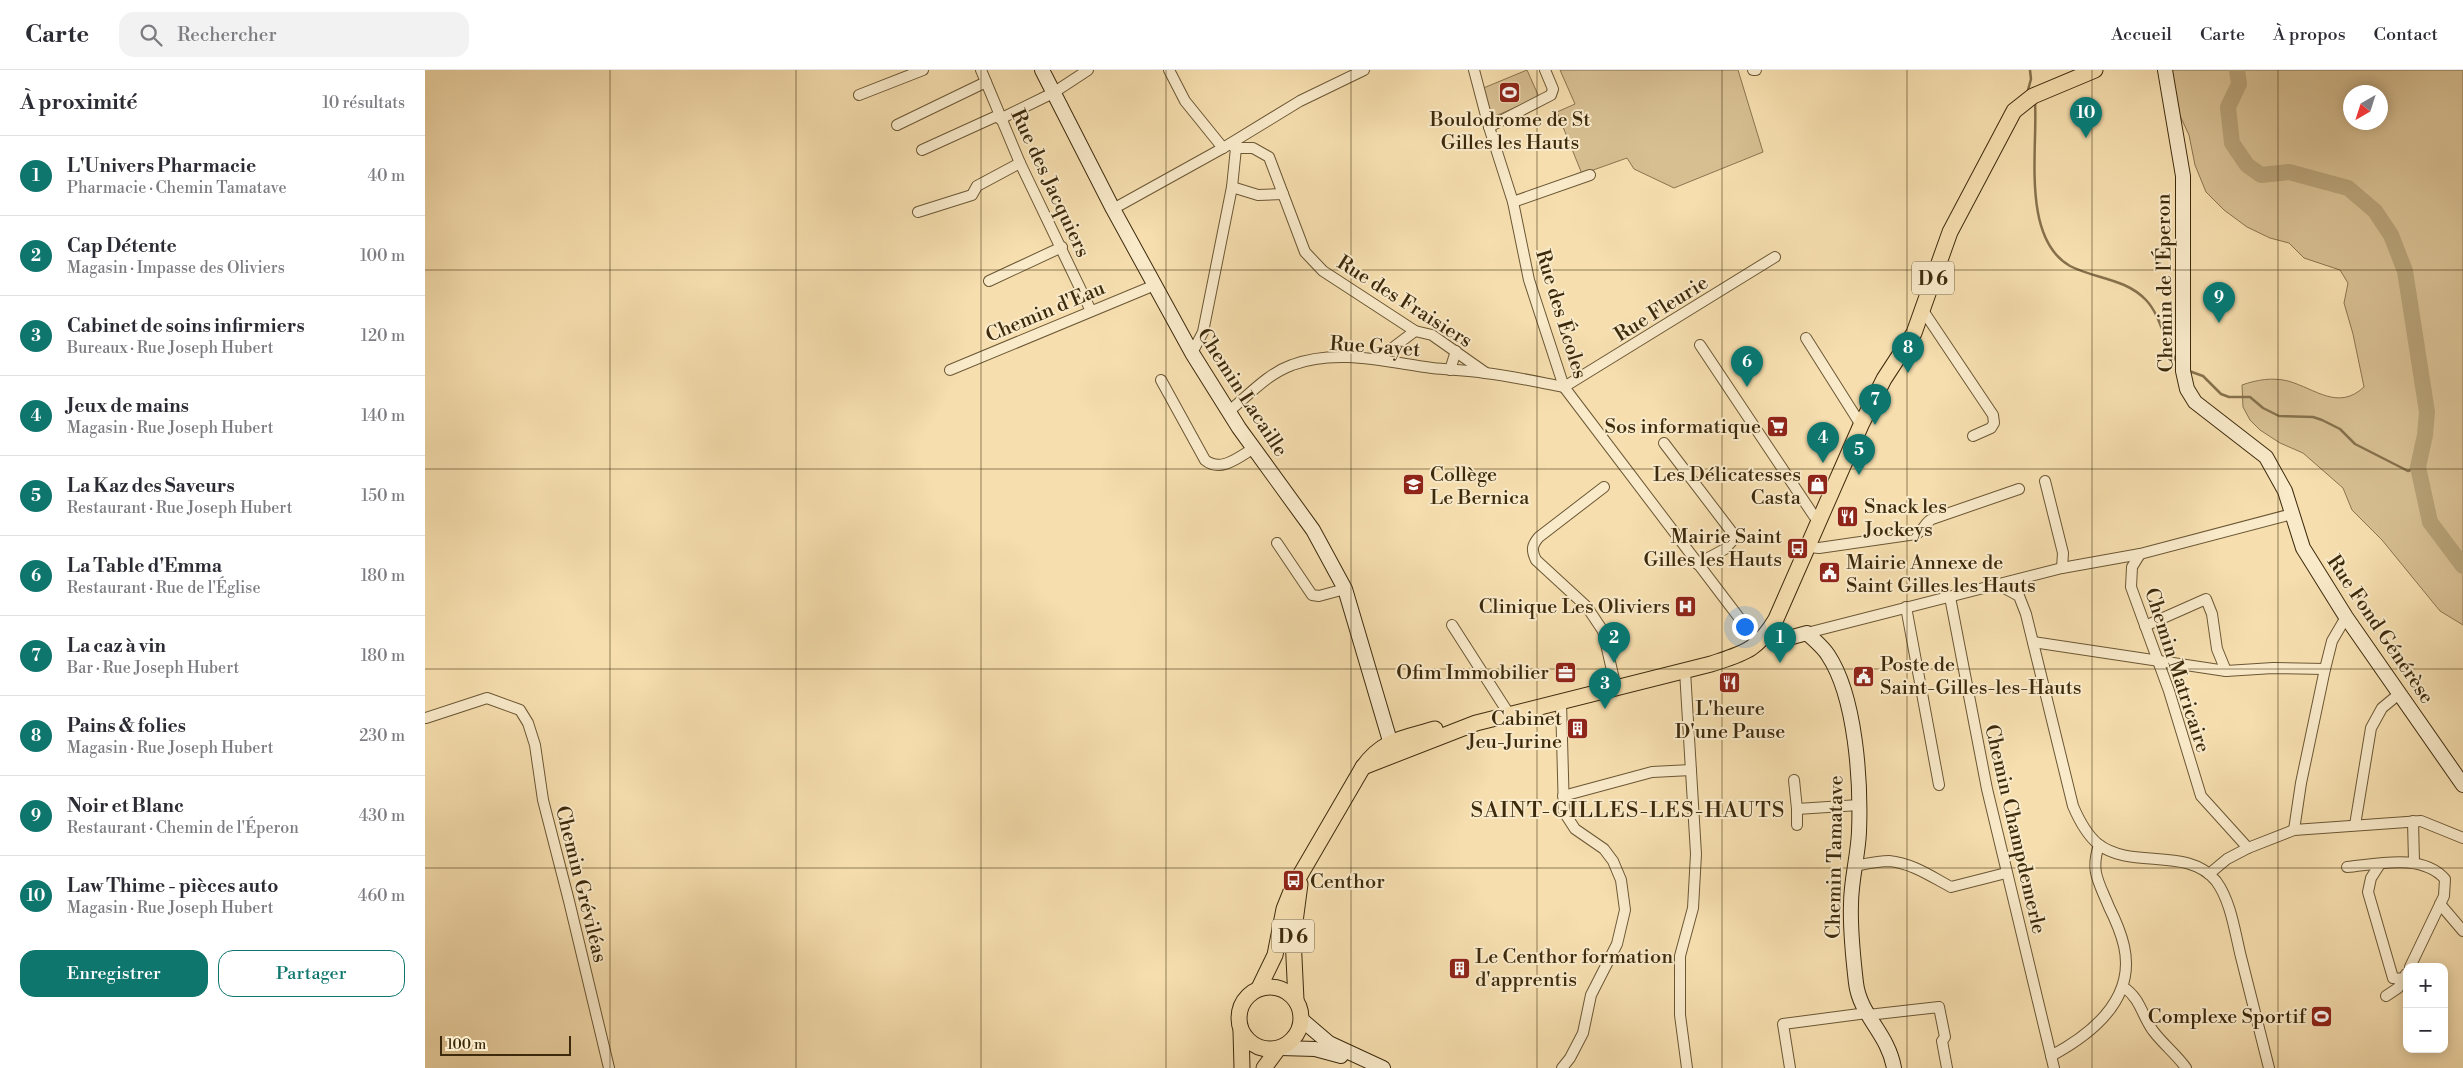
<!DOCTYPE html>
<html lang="fr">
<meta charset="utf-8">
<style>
body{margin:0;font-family:"Libre Bodoni",serif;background:#f2f2f3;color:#2b2b33}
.controls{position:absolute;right:15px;bottom:15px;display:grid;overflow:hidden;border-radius:10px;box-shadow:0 2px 12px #0003}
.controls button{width:45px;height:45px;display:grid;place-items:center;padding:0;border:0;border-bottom:1px solid #e1e1e2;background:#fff;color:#2b2b33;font:25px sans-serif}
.compass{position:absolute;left:1918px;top:15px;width:45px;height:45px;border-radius:50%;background:#fff;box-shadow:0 2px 12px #0003;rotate:219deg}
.scale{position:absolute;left:15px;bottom:12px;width:131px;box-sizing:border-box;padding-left:5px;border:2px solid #3d2a0c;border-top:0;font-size:14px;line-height:18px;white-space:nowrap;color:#3d2a0c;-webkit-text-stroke:4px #f9eaca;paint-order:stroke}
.you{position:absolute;left:1319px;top:556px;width:18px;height:18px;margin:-12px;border:4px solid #fff;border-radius:50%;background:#1a73e8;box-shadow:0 0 0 8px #1a73e833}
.badge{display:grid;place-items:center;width:32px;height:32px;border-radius:50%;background:#0f766e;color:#fff;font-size:16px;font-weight:700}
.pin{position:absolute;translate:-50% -41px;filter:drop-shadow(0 1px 2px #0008)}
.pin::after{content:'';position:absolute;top:26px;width:18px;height:15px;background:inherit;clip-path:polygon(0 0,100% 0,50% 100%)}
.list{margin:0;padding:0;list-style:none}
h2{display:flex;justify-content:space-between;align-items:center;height:65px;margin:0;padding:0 20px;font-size:21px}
h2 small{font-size:16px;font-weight:400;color:#7c7c81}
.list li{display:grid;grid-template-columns:32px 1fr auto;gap:15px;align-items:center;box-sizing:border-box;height:80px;padding:0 20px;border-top:1px solid #e1e1e2}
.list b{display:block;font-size:19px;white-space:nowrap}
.list p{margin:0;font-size:16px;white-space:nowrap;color:#7c7c81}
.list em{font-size:16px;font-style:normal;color:#7c7c81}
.actions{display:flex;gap:10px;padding:15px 20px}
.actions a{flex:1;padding:11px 0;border:1px solid #0f766e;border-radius:15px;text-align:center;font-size:18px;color:#0f766e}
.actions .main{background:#0f766e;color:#fff}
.icon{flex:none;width:28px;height:28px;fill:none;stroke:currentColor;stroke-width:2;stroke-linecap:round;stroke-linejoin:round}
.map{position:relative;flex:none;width:2038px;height:998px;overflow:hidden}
header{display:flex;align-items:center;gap:30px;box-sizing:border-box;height:70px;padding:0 25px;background:#fff;border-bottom:1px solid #e1e1e2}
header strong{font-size:24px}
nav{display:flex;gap:28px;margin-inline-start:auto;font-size:18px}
.search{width:350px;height:45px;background:#f2f2f3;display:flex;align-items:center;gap:12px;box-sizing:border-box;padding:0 18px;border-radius:15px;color:#7c7c81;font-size:19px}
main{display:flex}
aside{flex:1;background:#fff}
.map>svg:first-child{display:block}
.green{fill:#d7bf92;stroke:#8a744f;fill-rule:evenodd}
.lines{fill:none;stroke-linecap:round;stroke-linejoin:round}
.stream{stroke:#86714c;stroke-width:2.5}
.river{stroke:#b7a177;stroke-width:16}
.street-casing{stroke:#6b5734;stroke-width:12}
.secondary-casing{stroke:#3d2a0c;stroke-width:16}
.primary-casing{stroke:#3d2a0c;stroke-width:17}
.street{stroke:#f9eaca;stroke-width:10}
.secondary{stroke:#f9eaca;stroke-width:14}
.primary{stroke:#f6deae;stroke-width:15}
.grid{fill:none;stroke:#3d2a0c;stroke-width:1;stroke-opacity:0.55}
.labels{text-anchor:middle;stroke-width:4;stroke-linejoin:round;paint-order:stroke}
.shield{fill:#f9eaca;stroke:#756445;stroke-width:1}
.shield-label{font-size:19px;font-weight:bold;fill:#3d2a0c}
.poi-label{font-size:20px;fill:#3d2a0c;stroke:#f9eaca;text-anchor:end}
.street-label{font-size:20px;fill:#3d2a0c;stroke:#f9eaca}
.quarter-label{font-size:22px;letter-spacing:1px;fill:#3d2a0c;stroke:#f9eaca}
</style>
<header>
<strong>Carte</strong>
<div class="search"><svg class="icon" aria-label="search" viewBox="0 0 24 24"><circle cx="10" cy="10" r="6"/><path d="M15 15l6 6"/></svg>Rechercher</div>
<nav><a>Accueil</a><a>Carte</a><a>À propos</a><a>Contact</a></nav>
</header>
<main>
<aside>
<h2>À proximité<small>10 résultats</small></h2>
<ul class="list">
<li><span class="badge">1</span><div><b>L'Univers Pharmacie</b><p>Pharmacie · Chemin Tamatave</p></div><em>40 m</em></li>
<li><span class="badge">2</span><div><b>Cap Détente</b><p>Magasin · Impasse des Oliviers</p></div><em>100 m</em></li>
<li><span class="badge">3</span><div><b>Cabinet de soins infirmiers</b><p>Bureaux · Rue Joseph Hubert</p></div><em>120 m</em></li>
<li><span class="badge">4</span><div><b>Jeux de mains</b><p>Magasin · Rue Joseph Hubert</p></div><em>140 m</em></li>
<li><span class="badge">5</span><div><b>La Kaz des Saveurs</b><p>Restaurant · Rue Joseph Hubert</p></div><em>150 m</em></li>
<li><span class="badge">6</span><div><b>La Table d'Emma</b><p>Restaurant · Rue de l'Église</p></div><em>180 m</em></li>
<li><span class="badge">7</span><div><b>La caz à vin</b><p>Bar · Rue Joseph Hubert</p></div><em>180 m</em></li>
<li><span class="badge">8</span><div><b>Pains &amp; folies</b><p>Magasin · Rue Joseph Hubert</p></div><em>230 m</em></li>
<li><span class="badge">9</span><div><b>Noir et Blanc</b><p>Restaurant · Chemin de l'Éperon</p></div><em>430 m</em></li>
<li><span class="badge">10</span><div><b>Law Thime - pièces auto</b><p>Magasin · Rue Joseph Hubert</p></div><em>460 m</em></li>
</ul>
<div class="actions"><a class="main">Enregistrer</a><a>Partager</a></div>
</aside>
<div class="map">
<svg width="2038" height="998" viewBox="0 0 2038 998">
<rect width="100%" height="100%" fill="#f6deae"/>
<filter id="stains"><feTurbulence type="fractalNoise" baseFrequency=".004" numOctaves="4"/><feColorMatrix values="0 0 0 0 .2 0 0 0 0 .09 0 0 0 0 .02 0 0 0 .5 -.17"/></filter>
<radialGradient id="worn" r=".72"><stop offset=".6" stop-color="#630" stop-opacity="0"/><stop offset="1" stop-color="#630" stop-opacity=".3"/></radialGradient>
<g class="green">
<polygon points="1102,0 1114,27 1066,48 1056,19"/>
<polygon points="1135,0 1313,0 1338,82 1249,118 1209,99 1202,88 1157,104 1132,42 1150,34"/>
<path d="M1740,0H2038V555L2015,541L1957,470L1927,440L1918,418L1878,383L1855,373L1835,360L1825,350L1818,337L1817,315C1831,310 1847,307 1863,311C1891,319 1913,341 1939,317L1928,264L1919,233L1923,213L1915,200L1879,188L1864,173L1845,168L1822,157L1799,140L1781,122L1770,95L1764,65L1745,24ZM1926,22H1956V52H1926Z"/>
</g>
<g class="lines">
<g class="stream">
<polyline points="1603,20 1606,9 1605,0"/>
<path d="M1610,32C1613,78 1596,168 1645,196C1670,209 1700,208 1721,230C1737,247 1739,274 1753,294"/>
<polyline points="1764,301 1778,306 1796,324 1804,327 1825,327 1838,338 1854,346 1888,347 1897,350 1915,359 1930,374 1983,401 1993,397"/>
</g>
<polyline class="river" points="1812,0 1814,14 1803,37 1807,73 1822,95 1836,105 1864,102 1923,118 1950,141 1966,165 1980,201 2002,342 2000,365 1993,397 2005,452 2038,496"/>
<defs>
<g id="street">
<polyline points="556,0 595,93 666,241"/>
<polyline points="744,0 760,31 798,78"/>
<polyline points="1049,0 1064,57 1088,132 1104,210 1139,317 1334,574"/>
<polyline points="1328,0 1331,0"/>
<polyline points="434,25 498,0"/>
<polyline points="575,49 628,23 663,0"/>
<polyline points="472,55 561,12"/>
<polyline points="1064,57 1126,25 1128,19 1120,0"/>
<polyline points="805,74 811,78 828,78 844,87 880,182 898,201 990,261 1007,265 1061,303"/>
<polyline points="497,80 574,45"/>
<polyline points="807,117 833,125 858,124"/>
<polyline points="1088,132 1165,105"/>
<polyline points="688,139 798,78 875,31 939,0"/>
<polyline points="493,142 547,125 552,116 595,93"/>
<polyline points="564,211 637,177"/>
<polyline points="1497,239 1568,345 1569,353 1566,358 1548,366"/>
<polyline points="1381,268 1436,355"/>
<polyline points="1275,275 1389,446 1395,450"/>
<polyline points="767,283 778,262 807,117 811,78"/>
<polyline points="953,289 990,261"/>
<polyline points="525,300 730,215"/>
<polyline points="1025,300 1031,281"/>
<path d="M736,310L780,390C796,403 814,387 829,378"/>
<polyline points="1139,317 1350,187"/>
<path d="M803,342C824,325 842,304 867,295C911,278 962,292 1007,298C1025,300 1042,300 1060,303C1086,306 1113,312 1139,317"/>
<polyline points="1239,373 1306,461 1308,470 1300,479 1272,494"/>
<polyline points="1620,411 1638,483 1637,498"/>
<path d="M1179,417L1114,467C1107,475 1106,480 1111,490L1162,537L1178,561L1191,618"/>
<polyline points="852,473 887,525 894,526 920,519"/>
<path d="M1384,477L1394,478L1491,464C1499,461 1499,453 1507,449L1594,419"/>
<polyline points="1715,484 1707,497 1706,517 1744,621 1776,726 1823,778"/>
<path d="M1574,515L1594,526L1601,544L1648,736C1654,750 1661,764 1673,774C1706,800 1763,776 1791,811C1806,831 1810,863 1816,887C1825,924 1835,961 1844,998"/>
<polyline points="1525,527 1562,719 1629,998"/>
<polyline points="1481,537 1514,715"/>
<polyline points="1027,555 1084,644"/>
<polyline points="1720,556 1781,529 1787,544 1792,579 1801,601"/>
<polyline points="1382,563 1637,498 1715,484 1867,444"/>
<polyline points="1608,572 1801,601 1848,598 1900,599"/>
<polyline points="1260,601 1271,784 1268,838 1255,886 1255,945 1262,998"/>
<polyline points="1136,632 1139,742 1150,759 1179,779 1188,791 1196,810 1200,840 1192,874 1166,925 1158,963 1145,988 1137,998"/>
<polyline points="1,648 62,628 95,640 103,653 110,675 118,730 144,831 184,998"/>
<polyline points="1369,710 1372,739 1434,735"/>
<polyline points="1138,726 1227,702 1266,700"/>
<polyline points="1372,739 1372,755"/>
<polyline points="1988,751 1989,792"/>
<polyline points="1930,755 1946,658 1957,638 1974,624"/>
<polyline points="1869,760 1876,713 1900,599 1907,571 1921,547"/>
<polyline points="1955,794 1946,808 1943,822 1968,908 1979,909"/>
<path d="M1429,796C1440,794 1453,791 1464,791C1487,793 1507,807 1526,817L1581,803"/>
<path d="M1922,797C1953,794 1997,783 2020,809L2019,826L1985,897"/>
<polyline points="1784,804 1802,789 1823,778 1869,760 1996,751 2038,768"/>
<polyline points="2015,834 2038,861"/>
<path d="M1698,917C1716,928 1717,947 1729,962C1739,975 1752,985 1761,998"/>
<polyline points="1961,926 1973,918 1981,904"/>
<polyline points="1443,945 1514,937 1520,967 1517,971 1522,998"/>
<path d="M1626,986C1667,964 1711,929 1699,876C1696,863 1690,849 1684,837C1674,812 1665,802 1674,775"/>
<polyline points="1365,998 1358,954 1442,943"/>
</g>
<g id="secondary">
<polyline points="617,0 688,139 767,283 814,358 888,460 920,519 965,671"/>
<polyline points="1740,0 1758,106 1758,301 1762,319 1770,332 1841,387 1860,421 1878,478 1921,547 2038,715"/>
<path d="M1343,562L1356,570L1382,563C1389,570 1398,577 1403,585C1431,627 1436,712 1434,762C1433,786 1426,810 1426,834C1425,860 1428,887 1431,913C1435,946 1463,963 1469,998"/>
<polyline points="877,950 904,973 958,998"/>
<polyline points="856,978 890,979 916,986"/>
</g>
<g id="primary">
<path d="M938,697L1051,653L1286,594C1319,583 1332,581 1351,549L1436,355L1459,309L1489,263L1525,162L1589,41L1608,26L1670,0"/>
<circle cx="845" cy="948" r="31"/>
<path d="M834,918L850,885L859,839L867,819L938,697C958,669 980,668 1010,659"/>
<polyline points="871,930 868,867 875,814"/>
<polyline points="816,961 817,998"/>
<polyline points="839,998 853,979"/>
</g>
</defs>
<use href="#street" class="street-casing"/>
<use href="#secondary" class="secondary-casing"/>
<use href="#primary" class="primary-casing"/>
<use href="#street" class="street"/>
<use href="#secondary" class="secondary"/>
<use href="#primary" class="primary"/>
</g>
<path class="grid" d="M185,0V998M371,0V998M556,0V998M741,0V998M926,0V998M1112,0V998M1297,0V998M1482,0V998M1667,0V998M1853,0V998M0,200H2038M0,399H2038M0,599H2038M0,798H2038"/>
<defs>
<symbol id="stadium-square" viewBox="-11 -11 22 22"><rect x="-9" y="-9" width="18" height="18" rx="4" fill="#8f2418" stroke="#f9eaca"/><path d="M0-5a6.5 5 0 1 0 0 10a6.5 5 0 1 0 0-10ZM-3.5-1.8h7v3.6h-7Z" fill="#fff"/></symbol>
<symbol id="supermarket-square" viewBox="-11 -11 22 22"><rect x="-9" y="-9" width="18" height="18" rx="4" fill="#8f2418" stroke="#f9eaca"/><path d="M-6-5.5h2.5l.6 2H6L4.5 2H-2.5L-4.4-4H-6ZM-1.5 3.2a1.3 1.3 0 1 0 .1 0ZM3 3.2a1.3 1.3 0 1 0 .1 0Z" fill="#fff"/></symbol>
<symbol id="school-square" viewBox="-11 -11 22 22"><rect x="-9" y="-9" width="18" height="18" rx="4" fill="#8f2418" stroke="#f9eaca"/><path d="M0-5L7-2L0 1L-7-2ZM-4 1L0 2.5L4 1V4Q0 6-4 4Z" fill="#fff"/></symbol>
<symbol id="shop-square" viewBox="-11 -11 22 22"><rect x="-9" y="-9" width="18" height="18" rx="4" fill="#8f2418" stroke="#f9eaca"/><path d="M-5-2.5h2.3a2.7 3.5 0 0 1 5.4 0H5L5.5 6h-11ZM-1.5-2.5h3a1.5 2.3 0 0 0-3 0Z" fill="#fff"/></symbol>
<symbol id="restaurant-square" viewBox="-11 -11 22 22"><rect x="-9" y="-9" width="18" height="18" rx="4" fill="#8f2418" stroke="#f9eaca"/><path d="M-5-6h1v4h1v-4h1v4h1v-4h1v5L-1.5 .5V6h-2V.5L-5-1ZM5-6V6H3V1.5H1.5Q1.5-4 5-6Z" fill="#fff"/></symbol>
<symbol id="bus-square" viewBox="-11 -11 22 22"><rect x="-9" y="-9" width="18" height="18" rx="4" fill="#8f2418" stroke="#f9eaca"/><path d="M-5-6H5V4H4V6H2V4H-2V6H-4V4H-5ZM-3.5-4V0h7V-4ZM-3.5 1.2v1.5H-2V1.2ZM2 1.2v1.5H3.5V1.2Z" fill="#fff"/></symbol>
<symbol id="civic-square" viewBox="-11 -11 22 22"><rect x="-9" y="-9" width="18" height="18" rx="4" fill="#8f2418" stroke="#f9eaca"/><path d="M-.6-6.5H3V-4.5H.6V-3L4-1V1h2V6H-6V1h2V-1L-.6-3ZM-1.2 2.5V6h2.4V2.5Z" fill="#fff"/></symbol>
<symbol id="hospital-square" viewBox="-11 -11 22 22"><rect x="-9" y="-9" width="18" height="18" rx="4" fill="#8f2418" stroke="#f9eaca"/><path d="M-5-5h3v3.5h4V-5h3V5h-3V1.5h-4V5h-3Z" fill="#fff"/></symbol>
<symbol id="office-square" viewBox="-11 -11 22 22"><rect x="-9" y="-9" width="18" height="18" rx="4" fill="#8f2418" stroke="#f9eaca"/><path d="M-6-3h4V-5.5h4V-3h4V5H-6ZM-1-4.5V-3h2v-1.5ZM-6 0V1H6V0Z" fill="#fff"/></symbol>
<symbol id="building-square" viewBox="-11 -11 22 22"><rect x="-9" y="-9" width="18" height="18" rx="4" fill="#8f2418" stroke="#f9eaca"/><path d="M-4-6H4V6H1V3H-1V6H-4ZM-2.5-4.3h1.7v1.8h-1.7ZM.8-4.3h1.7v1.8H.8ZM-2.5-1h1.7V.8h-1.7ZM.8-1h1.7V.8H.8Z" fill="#fff"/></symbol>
</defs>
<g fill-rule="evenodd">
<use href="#stadium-square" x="1072" y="10" width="25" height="25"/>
<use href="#supermarket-square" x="1340" y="344" width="25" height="25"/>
<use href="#school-square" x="976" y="402" width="25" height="25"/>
<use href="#shop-square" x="1380" y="402" width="25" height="25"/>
<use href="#restaurant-square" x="1410" y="434" width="25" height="25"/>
<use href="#bus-square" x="1360" y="466" width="25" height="25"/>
<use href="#civic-square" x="1392" y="490" width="25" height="25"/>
<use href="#hospital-square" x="1248" y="524" width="25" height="25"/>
<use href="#office-square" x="1128" y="590" width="25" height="25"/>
<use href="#civic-square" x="1426" y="594" width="25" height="25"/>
<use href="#restaurant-square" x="1292" y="600" width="25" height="25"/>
<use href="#building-square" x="1140" y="646" width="25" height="25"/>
<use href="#bus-square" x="856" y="798" width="25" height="25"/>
<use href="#building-square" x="1022" y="886" width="25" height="25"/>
<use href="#stadium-square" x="1884" y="934" width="25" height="25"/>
</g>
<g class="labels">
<g class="shield">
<rect x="1487" y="191.5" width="42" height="33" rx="4"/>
<rect x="847" y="849.5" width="42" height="33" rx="4"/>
</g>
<g class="shield-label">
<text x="1508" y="215">D 6</text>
<text x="868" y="873">D 6</text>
</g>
<g class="poi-label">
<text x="1085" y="56" text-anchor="middle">Boulodrome de St<tspan x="1085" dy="23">Gilles les Hauts</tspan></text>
<text x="1336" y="363">Sos informatique</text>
<text x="1005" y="411" text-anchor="start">Collège<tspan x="1005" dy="23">Le Bernica</tspan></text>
<text x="1376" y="411">Les Délicatesses<tspan x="1376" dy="23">Casta</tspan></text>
<text x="1439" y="443" text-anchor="start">Snack les<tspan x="1439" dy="23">Jockeys</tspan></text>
<text x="1357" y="473">Mairie Saint<tspan x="1357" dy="23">Gilles les Hauts</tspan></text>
<text x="1421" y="499" text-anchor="start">Mairie Annexe de<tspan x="1421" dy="23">Saint Gilles les Hauts</tspan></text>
<text x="1245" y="543">Clinique Les Oliviers</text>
<text x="1455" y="601" text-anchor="start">Poste de<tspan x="1455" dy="23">Saint-Gilles-les-Hauts</tspan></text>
<text x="1124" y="609">Ofim Immobilier</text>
<text x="1305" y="645" text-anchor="middle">L'heure<tspan x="1305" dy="23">D'une Pause</tspan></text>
<text x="1137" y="655">Cabinet<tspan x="1137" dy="23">Jeu-Jurine</tspan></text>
<text x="885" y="818" text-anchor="start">Centhor</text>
<text x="1050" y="893" text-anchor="start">Le Centhor formation<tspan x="1050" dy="23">d'apprentis</tspan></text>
<text x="1881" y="953">Complexe Sportif</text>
</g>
<g class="street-label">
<text transform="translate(626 113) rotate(65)" y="7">Rue des Jacquiers</text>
<text transform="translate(1739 213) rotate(-91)" y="7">Chemin de l'Éperon</text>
<text transform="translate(980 231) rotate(32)" y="7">Rue des Fraisiers</text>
<text transform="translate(1236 238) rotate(-32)" y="7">Rue Fleurie</text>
<text transform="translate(620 241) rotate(-23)" y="7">Chemin d'Eau</text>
<text transform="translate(1137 244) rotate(73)" y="7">Rue des Écoles</text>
<text transform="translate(950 276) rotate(4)" y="7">Rue Gayet</text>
<text transform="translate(818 322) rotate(57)" y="7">Chemin Lacaille</text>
<text transform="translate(1956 559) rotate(56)" y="7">Rue Fond Générèse</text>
<text transform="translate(1753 600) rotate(72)" y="7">Chemin Matricaire</text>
<text transform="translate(1591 759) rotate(77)" y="7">Chemin Champdemerle</text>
<text transform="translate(1409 787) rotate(-89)" y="7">Chemin Tamatave</text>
<text transform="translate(157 814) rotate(76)" y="7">Chemin Gréviléas</text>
</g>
<g class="quarter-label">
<text x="1203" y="747">SAINT-GILLES-LES-HAUTS</text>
</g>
</g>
<rect width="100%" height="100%" filter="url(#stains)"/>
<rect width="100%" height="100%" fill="url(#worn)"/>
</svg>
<div class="controls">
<button>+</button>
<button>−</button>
</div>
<svg class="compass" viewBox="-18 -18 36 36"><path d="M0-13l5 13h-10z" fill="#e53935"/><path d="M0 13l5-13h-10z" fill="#7c7c81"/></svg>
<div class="scale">100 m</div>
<div class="you"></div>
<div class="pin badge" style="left:1355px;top:593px">1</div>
<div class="pin badge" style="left:1189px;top:593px">2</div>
<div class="pin badge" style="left:1180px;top:639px">3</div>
<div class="pin badge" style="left:1398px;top:393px">4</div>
<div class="pin badge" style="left:1434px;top:405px">5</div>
<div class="pin badge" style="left:1322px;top:317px">6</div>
<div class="pin badge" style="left:1450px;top:355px">7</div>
<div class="pin badge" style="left:1483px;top:303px">8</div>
<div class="pin badge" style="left:1794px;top:253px">9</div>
<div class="pin badge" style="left:1661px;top:68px">10</div>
</div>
</main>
